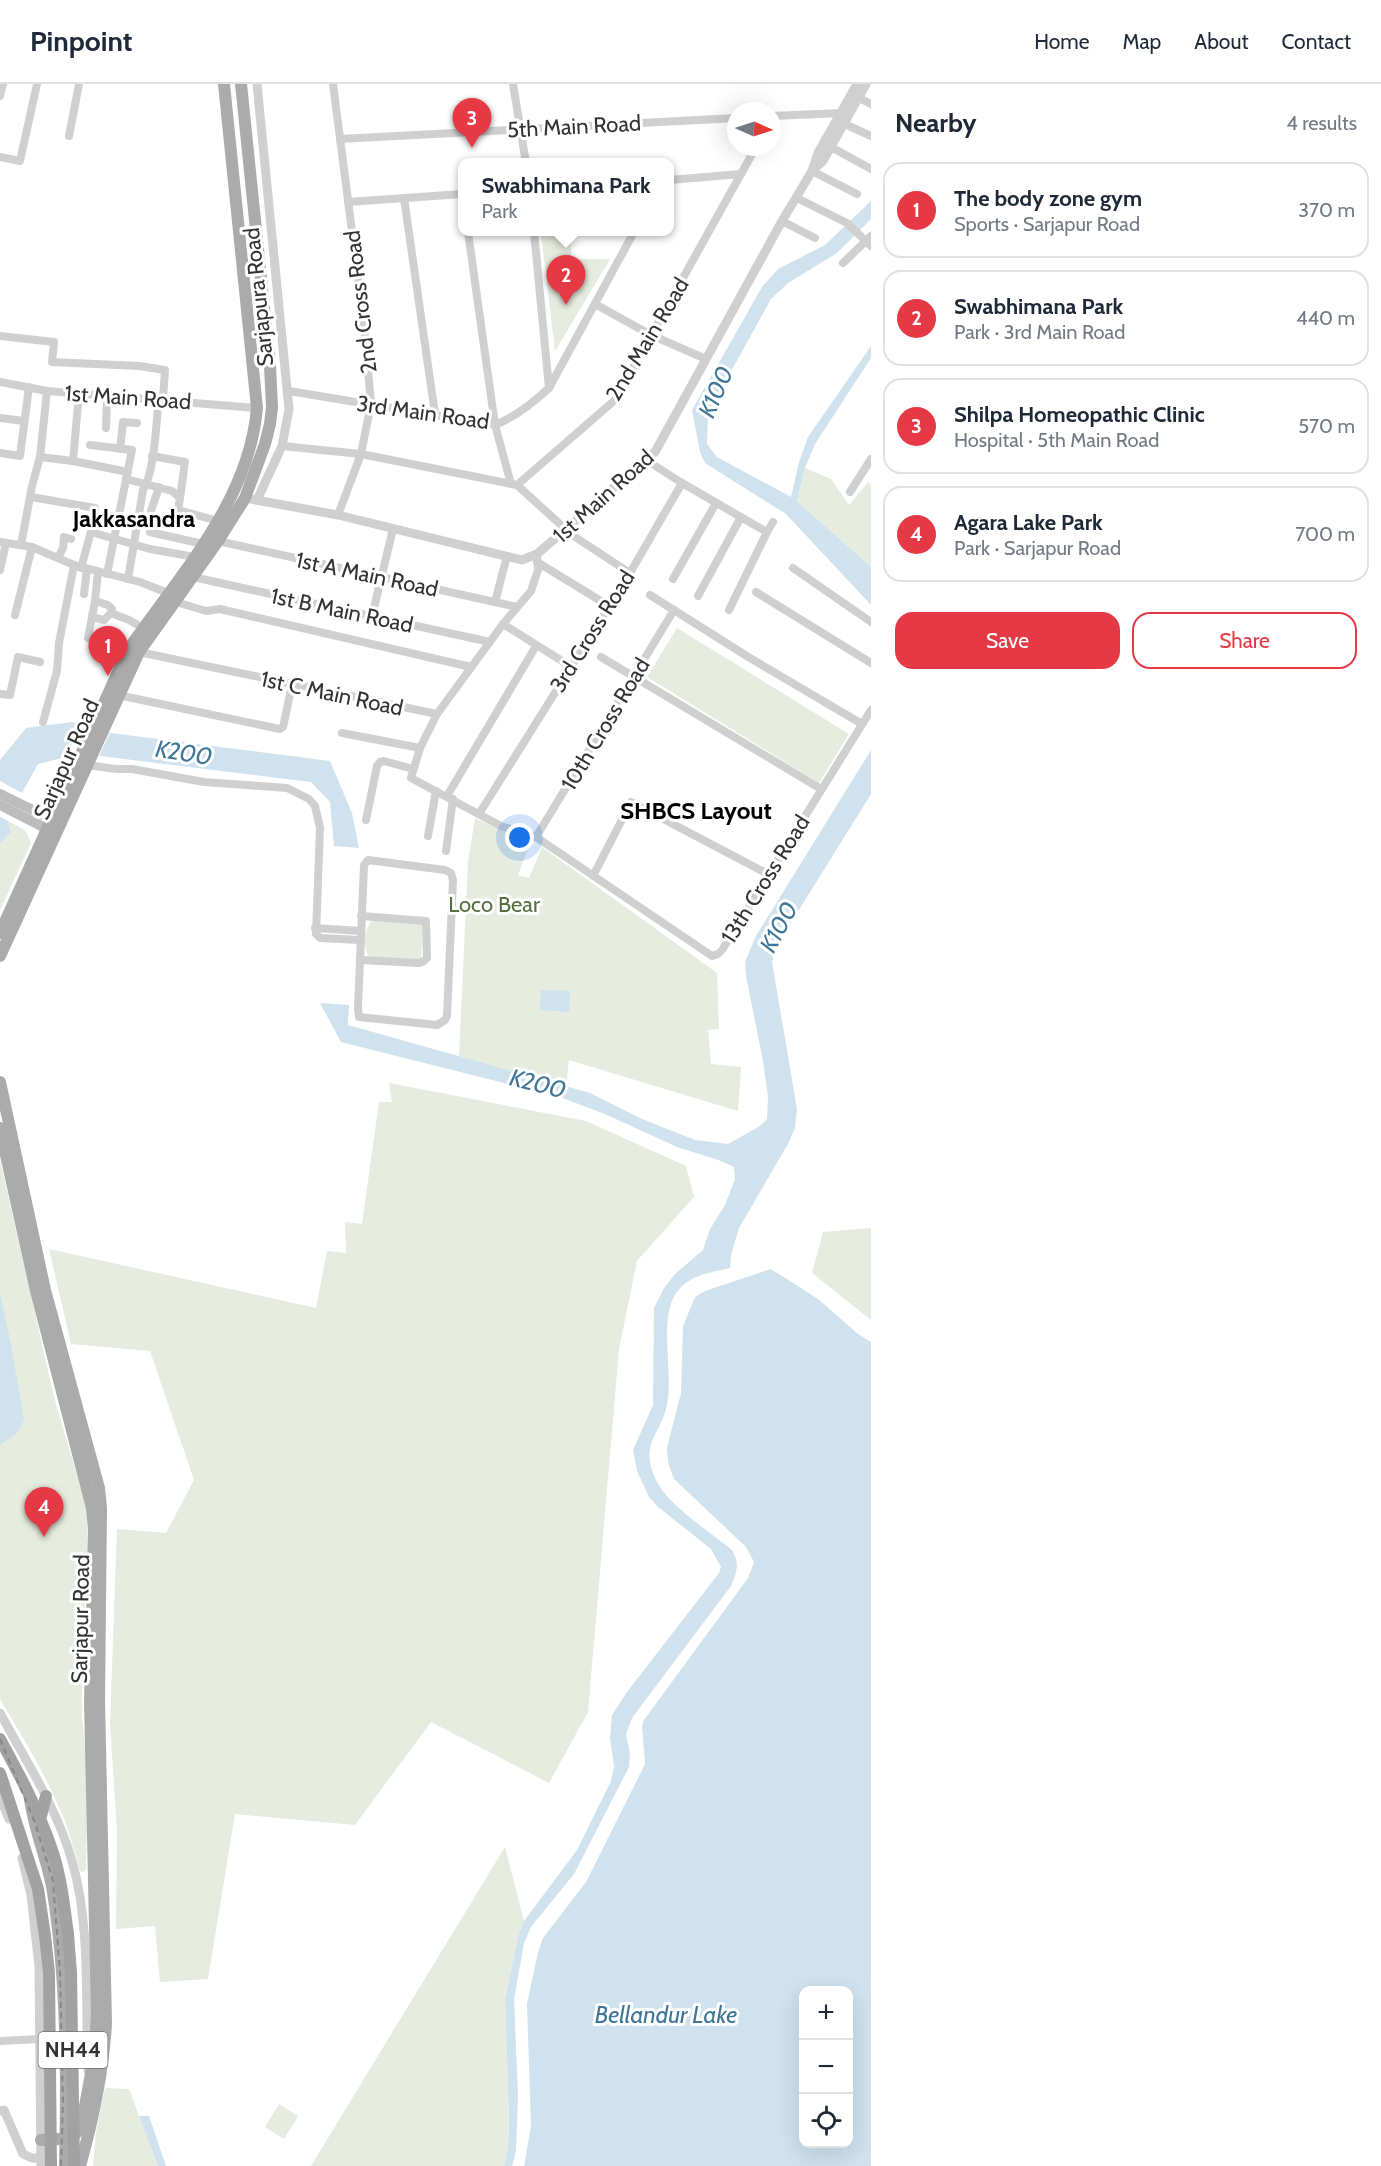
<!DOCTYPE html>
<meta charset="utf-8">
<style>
body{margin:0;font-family:Cabin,sans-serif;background:#f2f2f3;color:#1f2937}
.controls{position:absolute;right:18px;bottom:18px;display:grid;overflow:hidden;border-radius:12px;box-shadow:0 6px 24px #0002}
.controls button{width:54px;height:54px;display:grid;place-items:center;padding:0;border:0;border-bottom:2px solid #e0e1e3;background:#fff;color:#1f2937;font:30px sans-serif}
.compass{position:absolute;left:727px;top:18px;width:54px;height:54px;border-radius:50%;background:#fff;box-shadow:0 6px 24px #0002;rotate:93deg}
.you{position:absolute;left:520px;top:754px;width:21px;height:21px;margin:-15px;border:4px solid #fff;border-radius:50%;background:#1a73e8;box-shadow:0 0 0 9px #1a73e833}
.badge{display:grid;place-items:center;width:39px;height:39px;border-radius:50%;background:#e63946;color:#fff;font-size:20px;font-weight:700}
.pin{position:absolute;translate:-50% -50px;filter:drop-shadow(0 2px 3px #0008)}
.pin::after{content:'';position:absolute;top:32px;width:21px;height:18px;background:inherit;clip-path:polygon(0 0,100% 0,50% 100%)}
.popup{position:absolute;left:458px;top:74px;width:216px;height:78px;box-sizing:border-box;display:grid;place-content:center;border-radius:12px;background:#fff;filter:drop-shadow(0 2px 4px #0005);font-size:20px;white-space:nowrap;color:#747a83}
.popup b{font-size:22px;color:#1f2937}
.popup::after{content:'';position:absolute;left:50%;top:100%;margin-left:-12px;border:12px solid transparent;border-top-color:#fff}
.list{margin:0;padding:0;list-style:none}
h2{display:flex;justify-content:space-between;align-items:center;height:78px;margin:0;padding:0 24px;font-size:26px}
h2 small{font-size:20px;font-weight:400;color:#747a83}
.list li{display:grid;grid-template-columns:39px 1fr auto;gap:18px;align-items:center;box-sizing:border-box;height:96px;margin:0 12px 12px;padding:0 12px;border:2px solid #e0e1e3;border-radius:18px}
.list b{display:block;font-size:22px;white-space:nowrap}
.list p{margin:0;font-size:20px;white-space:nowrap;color:#747a83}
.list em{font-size:20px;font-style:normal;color:#747a83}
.actions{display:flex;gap:12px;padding:18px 24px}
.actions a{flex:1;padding:14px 0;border:2px solid #e63946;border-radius:18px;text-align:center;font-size:21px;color:#e63946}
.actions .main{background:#e63946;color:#fff}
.icon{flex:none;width:33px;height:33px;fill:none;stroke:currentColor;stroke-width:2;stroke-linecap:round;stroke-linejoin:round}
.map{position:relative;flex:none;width:871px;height:2082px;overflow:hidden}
header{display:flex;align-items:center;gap:36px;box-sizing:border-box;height:84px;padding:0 30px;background:#fff;border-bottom:2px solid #e0e1e3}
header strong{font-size:28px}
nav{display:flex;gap:33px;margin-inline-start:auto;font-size:21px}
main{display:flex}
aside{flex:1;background:#fff}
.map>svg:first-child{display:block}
.green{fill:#e6ecdf}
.water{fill:#cfe2ee;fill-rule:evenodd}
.pier{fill:#fff}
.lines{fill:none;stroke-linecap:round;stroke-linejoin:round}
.minor{stroke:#d0d0d0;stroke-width:8}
.tertiary{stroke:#d0d0d0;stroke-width:9}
.secondary{stroke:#bdbdbd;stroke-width:10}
.primary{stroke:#ababab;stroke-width:12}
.trunk{stroke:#a2a2a2;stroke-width:12}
.rail{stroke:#888;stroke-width:2;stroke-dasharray:6 4.5;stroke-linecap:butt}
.trunk-bridge{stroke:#a2a2a2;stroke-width:12}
.labels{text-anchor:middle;stroke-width:6;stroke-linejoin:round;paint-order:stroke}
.shield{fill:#fff;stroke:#707070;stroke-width:1.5}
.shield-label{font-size:21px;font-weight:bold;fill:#333}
.street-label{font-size:22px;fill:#333;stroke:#fff}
.park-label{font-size:22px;fill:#56703f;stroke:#fff}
.water-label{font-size:24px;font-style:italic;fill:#3f7597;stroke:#fff}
.neighbourhood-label{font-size:24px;font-weight:bold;fill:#000;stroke:#fff}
</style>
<header>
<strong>Pinpoint</strong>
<nav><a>Home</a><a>Map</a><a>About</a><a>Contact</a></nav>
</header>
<main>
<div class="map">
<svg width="871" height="2082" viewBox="0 0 871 2082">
<rect width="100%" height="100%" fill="#fff"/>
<g class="green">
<polygon points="541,148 570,148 572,175 610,175 555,267"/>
<polygon points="805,384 831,395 849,421 868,398 871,401 871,483 797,417"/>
<polygon points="677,544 849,650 819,699 647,593"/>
<polygon points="0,733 25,746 31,759 0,826"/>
<polygon points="475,734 530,759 518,791 529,794 542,763 717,889 719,945 708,946 711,980 741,983 738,1027 569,976 566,1002 459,973 468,778"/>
<path d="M373,835L423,838L421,876L369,873C361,860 364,846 373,835Z"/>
<polygon points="389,999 586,1037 686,1082 694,1113 637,1177 619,1265 588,1628 549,1699 431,1638 355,1741 235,1730 208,1895 160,1898 155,1842 116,1845 117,1747 110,1639 117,1445 166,1449 194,1396 150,1267 71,1260 49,1165 316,1224 327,1167 346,1169 345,1138 362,1140 379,1018 392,1018"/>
<path d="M0,1076L54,1313L87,1425L88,1480L82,1561V1634L88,1685L86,1785L83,1788L80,1787C74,1765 68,1742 58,1721C42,1684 20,1649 0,1615Z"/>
<polygon points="871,1144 871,1236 812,1189 823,1148"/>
<polygon points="505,1763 524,1837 519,1849 505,1915 509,2036 508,2064 504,2082 311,2082"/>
<polygon points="105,2004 129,2005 158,2082 93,2082 96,2048"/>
<polygon points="279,2020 298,2032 284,2055 265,2043"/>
</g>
<g class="water">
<polygon points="871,117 871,135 837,169 788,199 771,215 708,329 707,360 717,373 791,413 799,378 808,353 871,262 871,274 815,360 805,384 797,417 871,483 871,521 786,430 705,379 700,368 692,326 762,203 778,185 825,161"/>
<polygon points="72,638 111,649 330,677 352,729 359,764 334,762 330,718 311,698 100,672 62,674 38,680 22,709 0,697 0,676 26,644"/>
<path d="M871,666V710L776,863L772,878L797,1025L795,1044L788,1060L739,1144L731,1171L730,1184C709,1189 687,1191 675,1211C658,1238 675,1294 666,1325C657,1355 641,1360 655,1394C666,1420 709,1447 732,1466C740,1479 737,1488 731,1502L632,1634L626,1650L630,1669L629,1683L574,1790L531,1843L524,1859L514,1916L518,2011L516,2067L512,2082H504L508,2064L509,2036L505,1915L519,1849L524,1837L577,1766L611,1697L614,1682L610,1654L612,1631L627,1608L719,1489L721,1483L711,1465L658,1423L649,1413L637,1387L633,1366L653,1321L654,1224L664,1204L675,1190L703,1166L710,1145L725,1121L735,1095L734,1083L721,1077L677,1063L607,1031L560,1013L341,958L320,919L349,921L348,941L590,1009L642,1035L695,1056L728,1060L760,1042L767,1035L768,1012L763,977L746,892L745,878L756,852Z"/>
<polygon points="0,733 7,736 11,748 0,759"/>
<polygon points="541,906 570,907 569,928 540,926"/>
<path d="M771,1185L818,1215L858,1250L871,1258V2082H524L531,2042L527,1920L538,1868L543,1854L586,1798L645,1680L642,1642L644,1636L748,1494L754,1478L746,1463L674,1395L668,1379L667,1364L681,1309L683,1242L695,1213L705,1207ZM804,1906H848V2060H804Z"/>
<polygon points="0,1210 11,1261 24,1336 16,1350 0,1361"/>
<polygon points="139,2032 149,2032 166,2082 158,2082"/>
</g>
<polygon class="pier" points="82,638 111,646 98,675 66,677"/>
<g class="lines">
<g class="minor">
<polyline points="333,0 364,240 371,320 361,370 338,431"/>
<polyline points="513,0 526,79"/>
<polyline points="0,12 3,0"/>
<polyline points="859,14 871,20"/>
<polyline points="772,32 841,29"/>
<polyline points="849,42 871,52"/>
<polyline points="69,52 79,0"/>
<polyline points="340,55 736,34"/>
<polyline points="831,63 871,85"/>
<polyline points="0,73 20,77 37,0"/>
<polyline points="812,87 857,110"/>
<polyline points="670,96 741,90"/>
<polyline points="404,114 435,330"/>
<polyline points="797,114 847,139 871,162"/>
<polyline points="348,118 462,110"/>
<polyline points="782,137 815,154"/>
<polyline points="468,148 495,341 511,400"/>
<polyline points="534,148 549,304"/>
<polyline points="843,179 871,152"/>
<polyline points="595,220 651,251 706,275"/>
<polyline points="0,252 54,258 52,278 139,282 165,286 163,315"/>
<polyline points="0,298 47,307 257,324"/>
<path d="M289,307L495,341C515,333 533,319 549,304L634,148"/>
<polyline points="0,334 24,337"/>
<polyline points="106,344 107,311"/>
<polyline points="90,361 132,366 107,490"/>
<polyline points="282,362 361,370 517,401 615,316 756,63"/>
<polyline points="120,365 123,338 137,339"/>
<polyline points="0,369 20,372 29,303"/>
<polyline points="152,372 185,378 180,414"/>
<polyline points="40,373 73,377 128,388"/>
<polyline points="73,377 79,309"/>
<polyline points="126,395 172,407 180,414 178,426 218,437"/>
<polyline points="682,399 767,448 729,526"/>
<polyline points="517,401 572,451 630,489"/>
<polyline points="850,408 871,375"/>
<polyline points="31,413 95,424 95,433 81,484"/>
<polyline points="151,427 159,403"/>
<polyline points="91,448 150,465 195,473"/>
<polyline points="150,448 203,460"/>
<polyline points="767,448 773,438"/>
<polyline points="218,457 517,523"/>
<polyline points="0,458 32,463 74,481 140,498 168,509"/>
<polyline points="21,461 32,402 40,373 47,307"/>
<polyline points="537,470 538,486 531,507 503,540 437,630 420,664 411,694 501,742 536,753 712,872 718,870 722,866 871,626"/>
<polyline points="58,474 63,464 64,453 71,455"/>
<polyline points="537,478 609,522"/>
<polyline points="793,484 871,538"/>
<polyline points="0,486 6,459"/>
<polyline points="98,488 95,517 108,521 112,525 111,529 129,536 143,544"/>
<polyline points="193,493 490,558"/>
<path d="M128,495L143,406C155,388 156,337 159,315"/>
<polyline points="673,495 716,419"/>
<polyline points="756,508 871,579"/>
<polyline points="84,510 87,485"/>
<polyline points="650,511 750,574 862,640"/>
<polyline points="698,512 741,433"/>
<polyline points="176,518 206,527 220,525 471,583"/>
<polyline points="495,518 507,472"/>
<polyline points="15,531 32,463"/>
<polyline points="372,532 393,445"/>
<polyline points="92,533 104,536 111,529"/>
<polyline points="503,540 570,582"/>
<polyline points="88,554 95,517"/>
<polyline points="139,568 437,630"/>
<polyline points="601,573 821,705"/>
<polyline points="0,610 10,611 18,573 40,578"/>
<polyline points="118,611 280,645 283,643 292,601"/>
<polyline points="43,638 57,587 59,559 74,481"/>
<polyline points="342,649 420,664"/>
<polyline points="87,681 116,685 132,685 204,698 287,704 309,715 315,722 320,744 316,850 320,854 360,856"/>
<polyline points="447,712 536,562"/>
<polyline points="479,730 630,489 682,399 646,376"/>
<polyline points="366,736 377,682 380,678 384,677 413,685"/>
<polyline points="428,752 436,707"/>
<polyline points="536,753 674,526"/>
<polyline points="446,767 453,715"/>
<polygon points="368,776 445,786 451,789 453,796 447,932 445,936 437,941 359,933 358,924 364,781"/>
<polyline points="593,792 631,718 768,790"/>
<polyline points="315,844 361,847"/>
<polyline points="360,876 419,879 424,877 427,874 426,837 361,832"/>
<polyline points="0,1957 40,1955"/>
</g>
<g class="tertiary">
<polyline points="812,87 823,77 866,0"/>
<polyline points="245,414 338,431 522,476 537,470 655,368 782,137 812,87 818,69 857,0"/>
<polyline points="257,416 282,362 289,325 257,0"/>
<path d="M0,1629C26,1677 57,1724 72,1777C91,1842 85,1919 88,1987"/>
<polyline points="0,1713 9,1735"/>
<polyline points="22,1774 31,1811 39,1882 41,2082"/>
<polyline points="0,2027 4,2026 23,2070 32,2074 41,2074"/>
</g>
<g class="secondary">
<polyline points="0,710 57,738"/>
<polyline points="0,721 53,748"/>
</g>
<g class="primary">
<path d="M0,849L128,566C179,492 249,418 257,324L224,0"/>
<polyline points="0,872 139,568 218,457 245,414 265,360 270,340 272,323 270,282 241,0"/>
<path d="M0,998L45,1206L99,1404L101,1424L99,1616L106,1940C103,1988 93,2036 80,2082"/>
<path d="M0,1044L36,1207L92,1424L94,1445L90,1617L97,1931L94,1973L81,2044C73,2057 54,2055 41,2056"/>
<path d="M30,1715C34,1747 48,1776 53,1808C67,1898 67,1991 65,2082"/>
</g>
<g class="trunk">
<path d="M0,1655C19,1690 38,1725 51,1763C61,1791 64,1821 68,1850"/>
<polyline points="0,1689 38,1805 45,1852"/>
<polyline points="40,1736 46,1712"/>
</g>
<polyline class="rail" points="0,1655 35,1739 53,1797 60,1889 63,2018 61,2082"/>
<g class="trunk-bridge">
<polyline points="68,1850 71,1889 74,2082"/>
<polyline points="45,1852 49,1889 51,2082"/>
</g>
</g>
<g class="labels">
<rect class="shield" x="38.5" y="1948" width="69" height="36" rx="4.5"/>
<g class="shield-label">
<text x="73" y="1973">NH44</text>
</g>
<g class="street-label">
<text transform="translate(574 42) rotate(-3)" y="8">5th Main Road</text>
<text transform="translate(258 213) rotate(-96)" y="8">Sarjapura Road</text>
<text transform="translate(360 218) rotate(-97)" y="8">2nd Cross Road</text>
<text transform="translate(647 255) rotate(-59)" y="8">2nd Main Road</text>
<text transform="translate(128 313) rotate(4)" y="8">1st Main Road</text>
<text transform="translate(423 328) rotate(8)" y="8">3rd Main Road</text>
<text transform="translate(603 412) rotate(-42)" y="8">1st Main Road</text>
<text transform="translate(367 490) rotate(12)" y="8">1st A Main Road</text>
<text transform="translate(342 526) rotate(12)" y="8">1st B Main Road</text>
<text transform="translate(592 547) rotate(-58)" y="8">3rd Cross Road</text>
<text transform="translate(332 609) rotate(12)" y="8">1st C Main Road</text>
<text transform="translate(605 640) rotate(-59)" y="8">10th Cross Road</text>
<text transform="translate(66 675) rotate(-66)" y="8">Sarjapur Road</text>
<text transform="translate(765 795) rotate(-58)" y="8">13th Cross Road</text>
<text transform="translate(80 1535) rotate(-89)" y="8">Sarjapur Road</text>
</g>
<g class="park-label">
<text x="494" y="828">Loco Bear</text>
</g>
<g class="water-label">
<text transform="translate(716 308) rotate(-67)" y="8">K100</text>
<text transform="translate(184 669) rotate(9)" y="8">K200</text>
<text transform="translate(779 843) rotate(-62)" y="8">K100</text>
<text transform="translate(538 1000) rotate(14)" y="8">K200</text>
<text x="666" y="1939">Bellandur Lake</text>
</g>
<g class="neighbourhood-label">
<text x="134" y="443">Jakkasandra</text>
<text x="696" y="735">SHBCS Layout</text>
</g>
</g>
</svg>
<div class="controls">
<button>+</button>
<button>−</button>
<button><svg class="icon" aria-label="locate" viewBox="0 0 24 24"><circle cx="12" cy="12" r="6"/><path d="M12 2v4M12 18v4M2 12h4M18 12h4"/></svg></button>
</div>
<svg class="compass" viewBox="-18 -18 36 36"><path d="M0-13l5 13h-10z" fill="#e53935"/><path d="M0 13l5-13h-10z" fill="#747a83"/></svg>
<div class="you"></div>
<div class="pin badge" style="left:108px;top:592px">1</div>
<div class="pin badge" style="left:566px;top:221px">2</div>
<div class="popup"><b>Swabhimana Park</b>Park</div>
<div class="pin badge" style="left:472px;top:64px">3</div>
<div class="pin badge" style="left:44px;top:1453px">4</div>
</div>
<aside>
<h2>Nearby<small>4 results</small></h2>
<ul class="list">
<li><span class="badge">1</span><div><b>The body zone gym</b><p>Sports · Sarjapur Road</p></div><em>370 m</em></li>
<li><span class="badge">2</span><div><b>Swabhimana Park</b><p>Park · 3rd Main Road</p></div><em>440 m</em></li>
<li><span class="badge">3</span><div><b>Shilpa Homeopathic Clinic</b><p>Hospital · 5th Main Road</p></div><em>570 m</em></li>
<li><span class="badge">4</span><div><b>Agara Lake Park</b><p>Park · Sarjapur Road</p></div><em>700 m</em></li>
</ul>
<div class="actions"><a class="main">Save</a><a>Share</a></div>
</aside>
</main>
